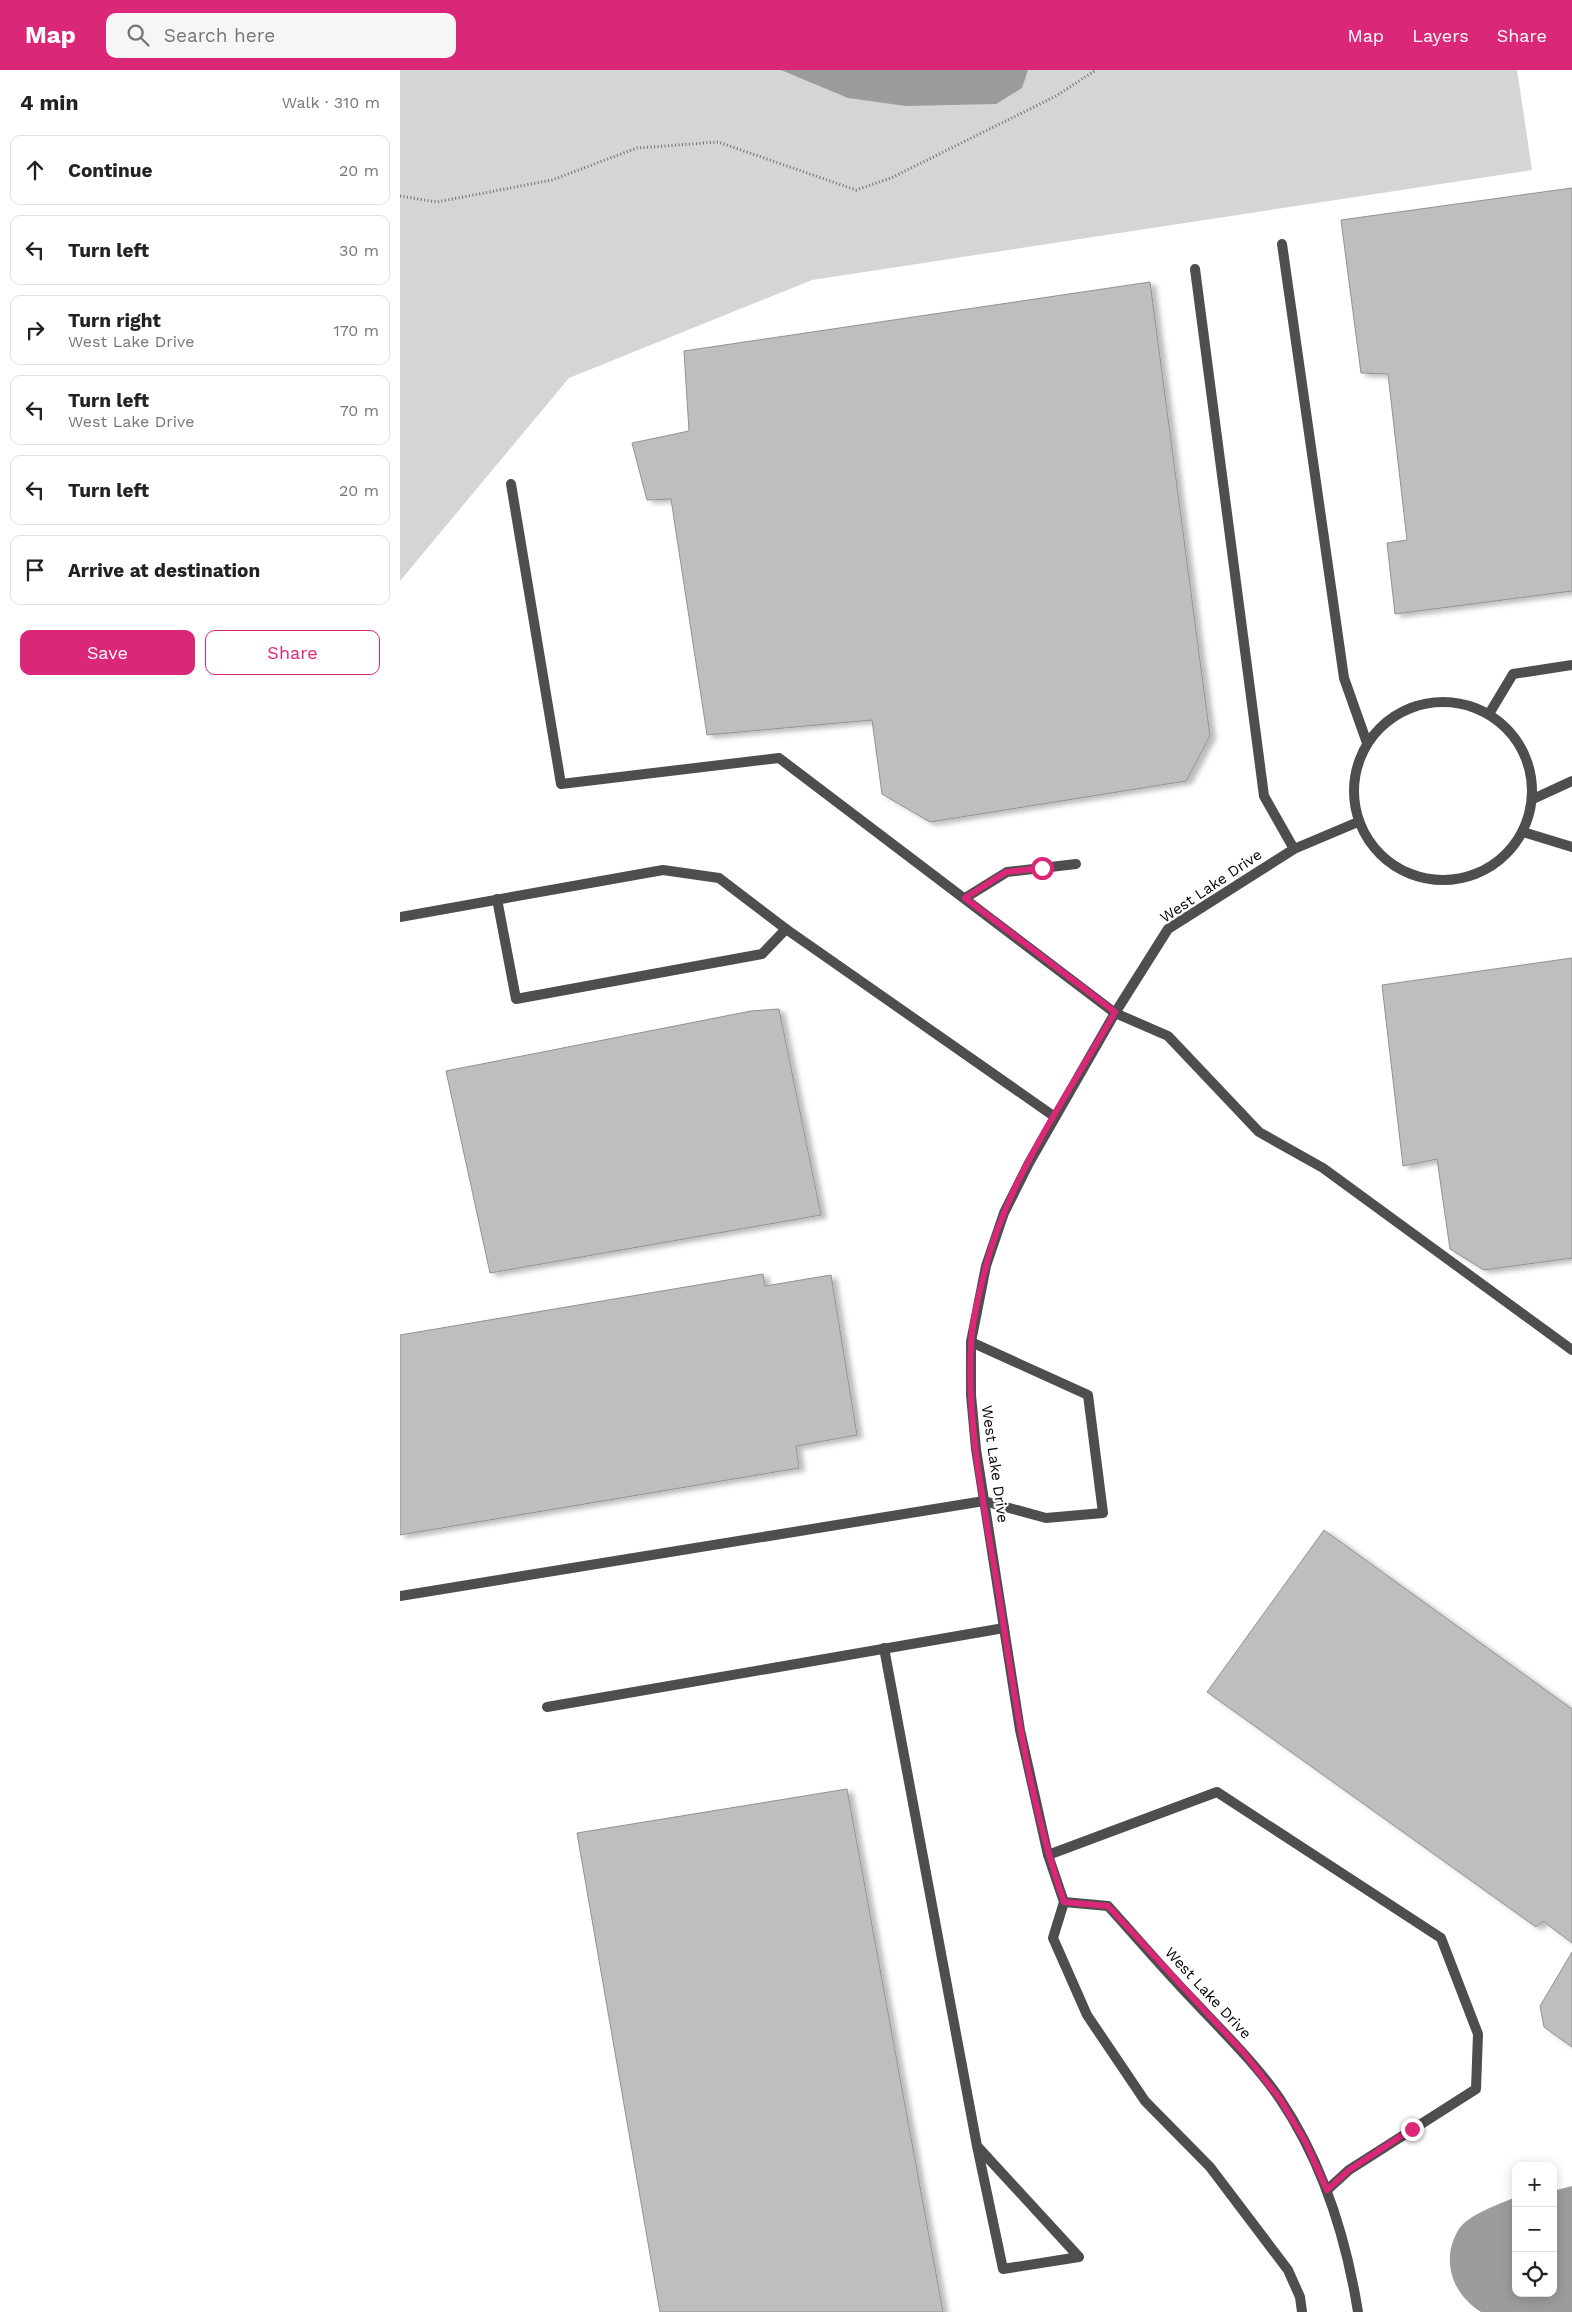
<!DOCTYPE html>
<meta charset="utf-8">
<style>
body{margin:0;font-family:"Work Sans",sans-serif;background:#f6f6f6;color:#222}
.controls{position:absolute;right:15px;bottom:15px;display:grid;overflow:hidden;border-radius:10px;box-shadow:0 2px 12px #0003}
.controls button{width:45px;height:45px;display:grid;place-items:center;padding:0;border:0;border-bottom:1px solid #e0e0e0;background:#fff;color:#222;font:25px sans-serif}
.stop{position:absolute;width:15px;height:15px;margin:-11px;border:4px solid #db2777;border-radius:50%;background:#fff}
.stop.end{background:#db2777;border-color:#fff;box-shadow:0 1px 5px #0008}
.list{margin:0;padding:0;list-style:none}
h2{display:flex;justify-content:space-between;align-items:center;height:65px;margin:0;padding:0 20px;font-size:21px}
h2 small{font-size:16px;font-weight:400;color:#767676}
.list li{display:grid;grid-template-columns:32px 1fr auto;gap:15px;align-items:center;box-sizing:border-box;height:70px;margin:0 10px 10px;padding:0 10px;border:1px solid #e0e0e0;border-radius:10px}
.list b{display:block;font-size:19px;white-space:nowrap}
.list p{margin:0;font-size:16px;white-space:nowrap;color:#767676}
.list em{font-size:16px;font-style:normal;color:#767676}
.actions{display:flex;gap:10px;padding:15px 20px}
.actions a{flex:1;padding:11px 0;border:1px solid #db2777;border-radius:10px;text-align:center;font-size:18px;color:#db2777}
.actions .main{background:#db2777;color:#fff}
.icon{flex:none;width:28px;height:28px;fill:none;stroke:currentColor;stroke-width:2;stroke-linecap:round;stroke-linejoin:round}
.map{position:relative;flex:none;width:1172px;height:2242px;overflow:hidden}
header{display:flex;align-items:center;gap:30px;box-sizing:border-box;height:70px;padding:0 25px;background:#db2777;color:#fff}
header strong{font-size:24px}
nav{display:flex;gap:28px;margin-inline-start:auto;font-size:18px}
.search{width:350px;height:45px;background:#f6f6f6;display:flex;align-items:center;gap:12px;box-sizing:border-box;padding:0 18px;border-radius:10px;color:#767676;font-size:19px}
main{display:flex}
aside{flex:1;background:#fff}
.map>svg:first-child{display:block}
.green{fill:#d5d5d5}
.water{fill:#9c9c9c}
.building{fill:#bebebe;stroke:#929292;filter:url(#shadow)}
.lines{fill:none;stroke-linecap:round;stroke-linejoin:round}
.path{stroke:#707070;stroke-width:3;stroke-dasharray:1 2.5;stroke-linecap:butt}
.lane{stroke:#4e4e4e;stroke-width:10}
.street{stroke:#4e4e4e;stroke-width:10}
.route{stroke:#db2777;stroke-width:6}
.labels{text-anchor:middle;stroke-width:4.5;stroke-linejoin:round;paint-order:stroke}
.street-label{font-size:15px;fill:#000;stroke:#fff}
</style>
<header>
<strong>Map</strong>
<div class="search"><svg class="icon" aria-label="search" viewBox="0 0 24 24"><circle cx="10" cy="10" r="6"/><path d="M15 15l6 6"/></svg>Search here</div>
<nav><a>Map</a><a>Layers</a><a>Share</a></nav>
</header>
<main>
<aside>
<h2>4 min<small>Walk · 310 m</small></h2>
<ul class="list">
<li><svg class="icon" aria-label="ahead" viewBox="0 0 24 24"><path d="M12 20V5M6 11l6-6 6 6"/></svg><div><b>Continue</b></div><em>20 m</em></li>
<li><svg class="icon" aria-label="left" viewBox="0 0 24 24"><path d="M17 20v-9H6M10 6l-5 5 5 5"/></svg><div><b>Turn left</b></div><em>30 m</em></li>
<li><svg class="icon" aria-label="right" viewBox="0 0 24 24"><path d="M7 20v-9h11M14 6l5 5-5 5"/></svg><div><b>Turn right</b><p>West Lake Drive</p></div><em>170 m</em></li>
<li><svg class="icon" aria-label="left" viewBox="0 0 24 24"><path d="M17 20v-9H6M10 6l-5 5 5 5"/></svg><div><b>Turn left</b><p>West Lake Drive</p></div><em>70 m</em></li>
<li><svg class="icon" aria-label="left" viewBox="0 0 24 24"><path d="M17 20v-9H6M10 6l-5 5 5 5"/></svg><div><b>Turn left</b></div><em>20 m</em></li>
<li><svg class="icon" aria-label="arrive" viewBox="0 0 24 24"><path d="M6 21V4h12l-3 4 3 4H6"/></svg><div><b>Arrive at destination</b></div></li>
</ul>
<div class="actions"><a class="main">Save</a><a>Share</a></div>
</aside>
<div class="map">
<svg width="1172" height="2242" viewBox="0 0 1172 2242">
<defs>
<filter id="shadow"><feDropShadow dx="5.5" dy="3" stdDeviation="2.5" flood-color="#0004"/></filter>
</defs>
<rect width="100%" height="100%" fill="#fff"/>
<polygon class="green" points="0,0 1117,0 1132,100 412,210 169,308 0,511"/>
<g class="water">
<polygon points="381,0 628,0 622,18 596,34 506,36 448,28"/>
<path d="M1172,2116V2242H1081C1052,2224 1040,2189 1059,2159C1069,2144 1100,2134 1116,2127V2223H1153V2121Z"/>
</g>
<g class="building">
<polygon points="1172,118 1172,521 995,544 987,473 1007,470 988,304 961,303 941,150"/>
<polygon points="750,212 810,666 786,711 530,752 482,724 472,650 307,665 271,429 247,430 232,373 289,361 284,281"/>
<polygon points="1172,888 1172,1188 1084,1200 1050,1179 1037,1089 1003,1096 982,915"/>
<polygon points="379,939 421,1145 90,1203 46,1001 351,941"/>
<polygon points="363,1204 365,1216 431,1205 457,1365 396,1376 399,1398 0,1465 0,1265"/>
<polygon points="924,1460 1172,1639 1172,1873 1143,1851 1136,1857 807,1622"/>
<polygon points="447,1719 543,2242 260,2242 177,1763"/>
<polygon points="1172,1882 1172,1977 1144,1957 1140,1936"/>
</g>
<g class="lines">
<polyline class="path" points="0,126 37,132 152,110 237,78 318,72 456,120 491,108 656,26 696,0"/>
<g class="lane">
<polyline points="882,174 944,608 967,673"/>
<polyline points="795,199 864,726 894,779"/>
<polyline points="111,414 161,714 379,688 715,943 768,966 859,1062 923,1098 1172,1280"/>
<circle cx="1043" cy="721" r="89"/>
<polyline points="1089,644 1113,604 1172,595"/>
<polyline points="1133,729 1172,711"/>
<polyline points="1123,762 1172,777"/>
<polyline points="565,828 607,802 676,794"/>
<polyline points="97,829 116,929 362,884 386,859"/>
<polyline points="0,847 263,800 319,808 386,859 655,1047"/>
<polyline points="0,1526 584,1431 646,1448 703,1443 688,1325 571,1272"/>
<polyline points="484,1578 577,2076 603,2199 679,2187 577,2076"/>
<polyline points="147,1637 604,1558"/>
<polyline points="648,1785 817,1722 1041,1868 1078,1964 1076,2019 949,2100 927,2120"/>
</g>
<g class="street">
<path d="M664,1832L708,1836C737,1868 765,1901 795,1932C824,1963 856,1994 880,2029C923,2093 946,2167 958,2242"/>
<polyline points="902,2242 900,2227 888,2200 810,2097 745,2031 687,1945 653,1868 664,1832 648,1785 620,1660 576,1379 571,1325 571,1272 586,1196 604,1143 629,1093 715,943 768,859 894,779 958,752"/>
</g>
</g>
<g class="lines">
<path class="route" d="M642,798L606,802L565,828L715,942C670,1021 608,1109 586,1196C580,1221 572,1249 571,1275C566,1363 588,1452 601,1539C616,1638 631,1737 664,1832L708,1836L844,1983L880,2029L906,2073L927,2120L949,2100L1012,2059"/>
</g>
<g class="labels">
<g class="street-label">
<text transform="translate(811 816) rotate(-34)" y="5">West Lake Drive</text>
<text transform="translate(595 1394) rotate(82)" y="5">West Lake Drive</text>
<text transform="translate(808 1923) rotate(47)" y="5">West Lake Drive</text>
</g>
</g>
</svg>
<div class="controls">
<button>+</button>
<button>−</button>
<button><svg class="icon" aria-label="locate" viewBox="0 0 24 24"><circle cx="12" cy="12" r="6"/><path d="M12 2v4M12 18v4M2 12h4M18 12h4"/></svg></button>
</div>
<div class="stop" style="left:642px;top:798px"></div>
<div class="stop end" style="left:1012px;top:2059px"></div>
</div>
</main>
